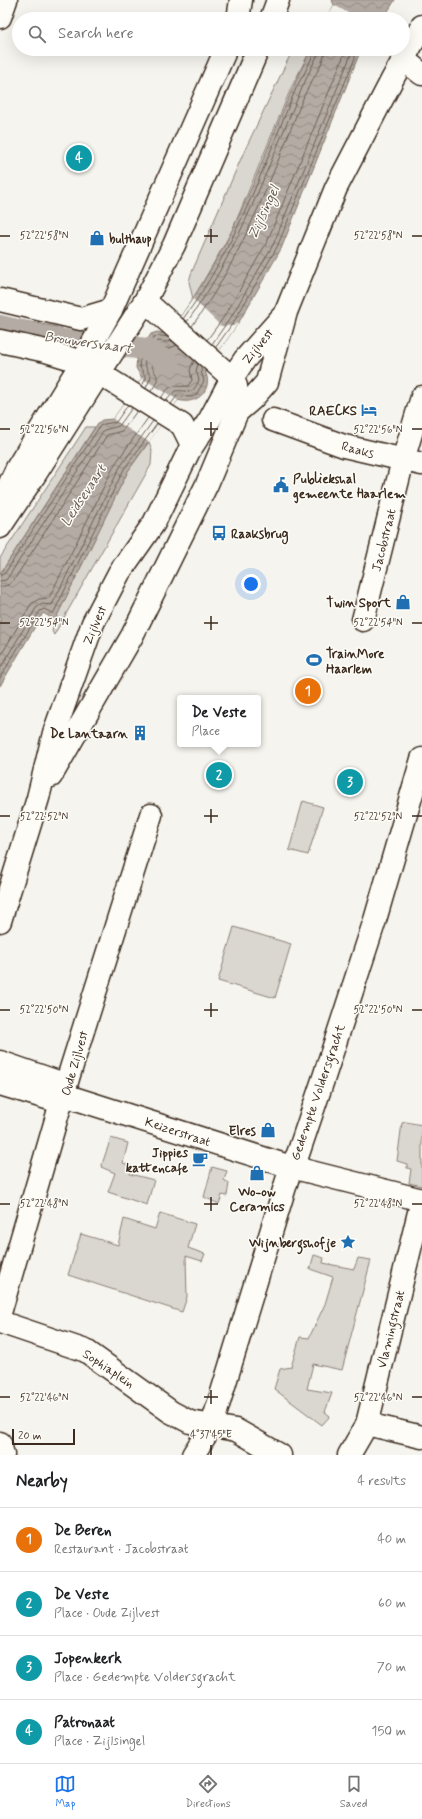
<!DOCTYPE html>
<meta charset="utf-8">
<style>
body{margin:0;font-family:Mynerve,sans-serif;background:#f6f6f6;color:#202124}
.scale{position:absolute;left:12px;bottom:10px;width:63px;box-sizing:border-box;padding-left:4px;border:2px solid #3b2a1e;border-top:0;font-size:11px;line-height:14px;white-space:nowrap;color:#3b2a1e;-webkit-text-stroke:3px #fdfcf7;paint-order:stroke}
.you{position:absolute;left:251px;top:584px;width:14px;height:14px;margin:-10px;border:3px solid #fff;border-radius:50%;background:#1a73e8;box-shadow:0 0 0 6px #1a73e833}
.badge{display:grid;place-items:center;width:26px;height:26px;border-radius:50%;background:#1a73e8;color:#fff;font-size:13px;font-weight:700}
.pin{position:absolute;translate:-50% -50%;border:2px solid #fff;box-shadow:0 1px 4px #0006}
.popup{position:absolute;left:177px;top:695px;width:84px;height:52px;box-sizing:border-box;display:grid;place-content:center;border-radius:4px;background:#fff;filter:drop-shadow(0 1px 3px #0005);font-size:13px;white-space:nowrap;color:#757577}
.popup b{font-size:15px;color:#202124}
.popup::after{content:'';position:absolute;left:50%;top:100%;margin-left:-8px;border:8px solid transparent;border-top-color:#fff}
.list{margin:0;padding:0;list-style:none}
h2{display:flex;justify-content:space-between;align-items:center;height:52px;margin:0;padding:0 16px;font-size:17px}
h2 small{font-size:13px;font-weight:400;color:#757577}
.list li{display:grid;grid-template-columns:26px 1fr auto;gap:12px;align-items:center;box-sizing:border-box;height:64px;padding:0 16px;border-top:1px solid #e0e0e0}
.list b{display:block;font-size:15px;white-space:nowrap}
.list p{margin:0;font-size:13px;white-space:nowrap;color:#757577}
.list em{font-size:13px;font-style:normal;color:#757577}
.icon{flex:none;width:22px;height:22px;fill:none;stroke:currentColor;stroke-width:2;stroke-linecap:round;stroke-linejoin:round}
.map{position:relative;flex:none;width:422px;height:1455px;overflow:hidden}
.search{position:absolute;background:#fff;box-shadow:0 4px 16px #0002;left:12px;right:12px;top:12px;height:44px;display:flex;align-items:center;gap:10px;box-sizing:border-box;padding:0 14px;border-radius:22px;color:#757577;font-size:15px}
.sheet{height:308px;background:#fff}
nav{display:flex;justify-content:space-around;align-items:center;box-sizing:border-box;height:56px;border-top:1px solid #e0e0e0;background:#fff;font-size:11px;color:#757577}
nav a{display:grid;justify-items:center;gap:2px}
nav .on{color:#1a73e8}
.map>svg:first-child{display:block}
.green{fill:#dad6d0;stroke:#8a8077}
.water{fill:url(#water-waves);stroke:#84786e}
.pier{fill:#f5f4ee}
.lines{fill:none;stroke-linecap:round;stroke-linejoin:round}
.shore{stroke:#6b5e54;stroke-width:1}
.canal{stroke:#b4aca4;stroke-width:22}
.minor-casing{stroke:#3b2a1e;stroke-width:25}
.tertiary-casing{stroke:#3b2a1e;stroke-width:25}
.secondary-casing{stroke:#3b2a1e;stroke-width:25}
.minor{stroke:#fdfcf7;stroke-width:22}
.tertiary{stroke:#fdfcf7;stroke-width:22}
.secondary{stroke:#fdfcf7;stroke-width:22}
.ticks{fill:none;stroke:#3b2a1e;stroke-width:1.5}
.labels{text-anchor:middle;stroke-width:3;stroke-linejoin:round;paint-order:stroke}
.poi-label{font-size:13px;font-weight:bold;fill:#3b2a1e;stroke:#fdfcf7;text-anchor:end}
.street-label{font-size:13px;fill:#3b2a1e;stroke:#fdfcf7}
.water-label{font-size:14px;font-style:italic;fill:#65584d;stroke:#fdfcf7}
.ticks-label{font-size:10px;text-anchor:middle;fill:#3b2a1e;stroke:#fdfcf7;stroke-width:3;stroke-linejoin:round;paint-order:stroke}
</style>
<div class="map">
<svg width="422" height="1455" viewBox="0 0 422 1455">
<defs>
<pattern id="water-waves" width="16" height="10" patternUnits="userSpaceOnUse"><rect width="16" height="10" fill="#b4aca4"/><path d="M0 5q4-4 8 0t8 0" fill="none" stroke="#948c85"/></pattern>
</defs>
<rect width="100%" height="100%" fill="#f5f4ee"/>
<filter id="ink" filterUnits="userSpaceOnUse"><feTurbulence type="fractalNoise" baseFrequency=".025" numOctaves="2"/><feDisplacementMap in="SourceGraphic" scale="8" xChannelSelector="R" yChannelSelector="G"/><feConvolveMatrix kernelMatrix="1 2 1 2 8 2 1 2 1" color-interpolation-filters="sRGB"/></filter>
<g filter="url(#ink)">
<g class="green">
<polygon points="293,49 311,49 291,88 232,231 193,299 189,282 191,274 243,154"/>
<polygon points="86,427 95,427 0,574 0,558"/>
<polygon points="149,442 152,450 151,465 54,635 52,631 55,620 118,491 128,471"/>
<polygon points="303,801 323,807 308,855 289,850"/>
<polygon points="234,927 291,944 275,998 218,981"/>
<polygon points="406,1122 422,1125 422,1186 409,1183 411,1169 407,1168 407,1164 397,1161 402,1123"/>
<polygon points="111,1138 128,1143 123,1163 133,1167 130,1174 154,1180 147,1205 108,1192 115,1173 101,1167"/>
<polygon points="212,1167 227,1171 224,1180 229,1183 227,1196 222,1195 219,1204 204,1197"/>
<polygon points="160,1213 195,1224 188,1248 205,1254 202,1261 186,1256 187,1297 182,1312 68,1275 81,1234 118,1245 124,1219 155,1229"/>
<polygon points="314,1255 324,1258 323,1263 354,1269 358,1258 371,1260 342,1370 313,1364 307,1389 332,1393 325,1412 330,1416 322,1425 274,1389 280,1369 291,1367 300,1337 309,1338 325,1304 333,1277 310,1269"/>
</g>
<g class="water">
<polygon points="332,0 395,0 383,19 326,19 334,5"/>
<path d="M311,49H358L360,52L281,249L239,322L205,371C214,389 197,406 178,400L128,471L55,620L43,613L0,686V574L98,423L102,420L113,419L142,378L136,368L137,356L151,334L157,332L168,334C192,301 214,267 232,230C261,172 281,108 311,49Z"/>
<polygon points="0,316 9,318 62,328 54,346 0,334"/>
</g>
<g class="pier">
<polygon points="334,5 359,19 326,19"/>
<polygon points="193,299 221,326 233,326 239,322 205,371 168,334"/>
<polygon points="142,378 178,400 149,442 113,419"/>
</g>
<g class="lines">
<g class="shore">
<path d="M183,319C234,251 262,171 294,93C299,80 313,62 314,49"/>
<polyline points="0,320 54,331 56,333 52,340"/>
<path d="M187,322C247,241 274,143 318,54L319,49"/>
<path d="M192,326C243,257 272,175 304,96C310,82 325,63 325,49"/>
<polyline points="207,340 226,314 267,242 344,55 344,49"/>
<polyline points="212,344 231,317 273,245 350,57 350,49"/>
<polyline points="216,347 235,320 277,247 355,58 355,49"/>
<polyline points="142,386 146,378 140,367 139,362 154,337 161,336 168,337"/>
<polyline points="146,388 151,377 144,363 158,341 167,342 172,341"/>
<path d="M151,391C164,374 153,376 151,362L160,348H170L177,345"/>
<path d="M161,398C172,381 173,388 188,386L192,380L190,370L194,360"/>
<path d="M166,401L175,391C189,389 191,398 199,380L196,371L198,364"/>
<polyline points="171,404 177,396 192,397 196,395 204,381 201,371 202,367"/>
<polyline points="0,576 5,573 100,426 104,424 116,422 128,405"/>
<polyline points="0,581 6,580 9,576 104,430 119,426 132,408"/>
<polyline points="0,587 8,585 14,580 107,435 122,431 137,411"/>
<polyline points="0,657 31,604 39,599 49,598 115,464 148,418"/>
<polyline points="0,669 36,608 42,604 52,605 120,467 153,421"/>
<polyline points="0,678 40,611 44,609 52,613 54,612 124,469 157,424"/>
</g>
<polyline class="canal" points="0,326 54,339 147,349 169,363"/>
<defs>
<g id="minor">
<polyline points="0,17 6,0"/>
<polyline points="403,59 422,74"/>
<polyline points="0,300 81,319 111,310"/>
<polyline points="0,341 46,351 82,362"/>
<polyline points="273,420 344,446 422,464"/>
<polyline points="363,620 403,460 422,397"/>
<polyline points="0,1062 55,1081 64,1095"/>
<polyline points="0,1084 50,1099 64,1095 291,1167 422,1200"/>
<polyline points="0,1313 69,1075 151,815"/>
<polyline points="0,1322 86,1351 171,1412 190,1422 236,1430 280,1455"/>
<polyline points="367,1424 422,1437"/>
<polyline points="0,1443 3,1455"/>
<polyline points="193,1455 212,1425 291,1167 298,1154 324,1077 375,920 422,759"/>
<polyline points="349,1455 367,1424 422,1200"/>
</g>
<g id="tertiary">
<polyline points="232,378 245,359 283,316"/>
<polyline points="237,412 252,399 267,382 286,312 336,188 393,78 422,26"/>
</g>
<g id="secondary">
<polyline points="238,19 241,0"/>
<polyline points="271,19 278,0"/>
<polyline points="86,365 182,425 192,445"/>
<polyline points="0,505 17,468 82,362 111,310 226,49"/>
<polyline points="0,527 34,476 145,301 174,245 258,49"/>
<polyline points="51,776 132,636 207,484 237,412 236,386 232,378 145,301"/>
<polyline points="0,921 38,798 54,733 93,623 119,573 154,523 189,451 210,419 232,378"/>
</g>
</defs>
<use href="#minor" class="minor-casing"/>
<use href="#tertiary" class="tertiary-casing"/>
<use href="#secondary" class="secondary-casing"/>
<use href="#minor" class="minor"/>
<use href="#tertiary" class="tertiary"/>
<use href="#secondary" class="secondary"/>
</g>
</g>
<path class="ticks" d="M211,229V243M0,236H10M204,236H218M412,236H422M211,422V436M0,429H10M204,429H218M412,429H422M211,616V630M0,623H10M204,623H218M412,623H422M211,809V823M0,816H10M204,816H218M412,816H422M211,1003V1017M0,1010H10M204,1010H218M412,1010H422M211,1197V1211M0,1204H10M204,1204H218M412,1204H422M211,1390V1404M0,1397H10M204,1397H218M412,1397H422M211,1445V1455"/>
<defs>
<symbol id="shop-bare" viewBox="-9 -9 18 18"><path d="M-5-2.5h2.3a2.7 3.5 0 0 1 5.4 0H5L5.5 6h-11ZM-1.5-2.5h3a1.5 2.3 0 0 0-3 0Z" fill="#1f6fb2" stroke="#fdfcf7" stroke-width="2.5" paint-order="stroke"/></symbol>
<symbol id="hotel-bare" viewBox="-9 -9 18 18"><path d="M-6-4.5h1.5V1H6V5H4.5V3h-9V5H-6ZM-4 0a1.8 1.8 0 1 1 3.6 0ZM.5 0V-2.5h3Q6-2.5 6 0Z" fill="#1f6fb2" stroke="#fdfcf7" stroke-width="2.5" paint-order="stroke"/></symbol>
<symbol id="civic-bare" viewBox="-9 -9 18 18"><path d="M-.6-6.5H3V-4.5H.6V-3L4-1V1h2V6H-6V1h2V-1L-.6-3ZM-1.2 2.5V6h2.4V2.5Z" fill="#1f6fb2" stroke="#fdfcf7" stroke-width="2.5" paint-order="stroke"/></symbol>
<symbol id="bus-bare" viewBox="-9 -9 18 18"><path d="M-5-6H5V4H4V6H2V4H-2V6H-4V4H-5ZM-3.5-4V0h7V-4ZM-3.5 1.2v1.5H-2V1.2ZM2 1.2v1.5H3.5V1.2Z" fill="#1f6fb2" stroke="#fdfcf7" stroke-width="2.5" paint-order="stroke"/></symbol>
<symbol id="stadium-bare" viewBox="-9 -9 18 18"><path d="M0-5a6.5 5 0 1 0 0 10a6.5 5 0 1 0 0-10ZM-3.5-1.8h7v3.6h-7Z" fill="#1f6fb2" stroke="#fdfcf7" stroke-width="2.5" paint-order="stroke"/></symbol>
<symbol id="building-bare" viewBox="-9 -9 18 18"><path d="M-4-6H4V6H1V3H-1V6H-4ZM-2.5-4.3h1.7v1.8h-1.7ZM.8-4.3h1.7v1.8H.8ZM-2.5-1h1.7V.8h-1.7ZM.8-1h1.7V.8H.8Z" fill="#1f6fb2" stroke="#fdfcf7" stroke-width="2.5" paint-order="stroke"/></symbol>
<symbol id="cafe-bare" viewBox="-9 -9 18 18"><path d="M-5.5-4.5H6V0H3Q3 3.5 0 3.5H-2.5Q-5.5 3.5-5.5 0ZM3-3.2v2h1.7v-2ZM-6 4.5H4V6H-6Z" fill="#1f6fb2" stroke="#fdfcf7" stroke-width="2.5" paint-order="stroke"/></symbol>
<symbol id="sight-bare" viewBox="-9 -9 18 18"><path d="M0-6L1.8-2.2L6-1.7L2.9 1.2L3.7 5.4L0 3.3L-3.7 5.4L-2.9 1.2L-6-1.7L-1.8-2.2Z" fill="#1f6fb2" stroke="#fdfcf7" stroke-width="2.5" paint-order="stroke"/></symbol>
</defs>
<g fill-rule="evenodd">
<use href="#shop-bare" x="86" y="227" width="22" height="22"/>
<use href="#hotel-bare" x="358" y="399" width="22" height="22"/>
<use href="#civic-bare" x="270" y="474" width="22" height="22"/>
<use href="#bus-bare" x="208" y="522" width="22" height="22"/>
<use href="#shop-bare" x="392" y="591" width="22" height="22"/>
<use href="#stadium-bare" x="303" y="649" width="22" height="22"/>
<use href="#building-bare" x="129" y="722" width="22" height="22"/>
<use href="#shop-bare" x="257" y="1119" width="22" height="22"/>
<use href="#cafe-bare" x="189" y="1148" width="22" height="22"/>
<use href="#shop-bare" x="246" y="1162" width="22" height="22"/>
<use href="#sight-bare" x="337" y="1231" width="22" height="22"/>
</g>
<g class="labels">
<g class="poi-label">
<text x="109" y="243" text-anchor="start">bulthaup</text>
<text x="357" y="415">RAECKS</text>
<text x="293" y="483" text-anchor="start">Publiekshal<tspan x="293" dy="15">gemeente Haarlem</tspan></text>
<text x="231" y="538" text-anchor="start">Raaksbrug</text>
<text x="391" y="607">Twin Sport</text>
<text x="326" y="658" text-anchor="start">TrainMore<tspan x="326" dy="15">Haarlem</tspan></text>
<text x="128" y="738">De Lantaarn</text>
<text x="256" y="1135">Elres</text>
<text x="188" y="1157">Jippies<tspan x="188" dy="15">kattencafe</tspan></text>
<text x="257" y="1196" text-anchor="middle">Wo-ow<tspan x="257" dy="15">Ceramics</tspan></text>
<text x="336" y="1247">Wijnbergshofje</text>
</g>
<g class="street-label">
<text transform="translate(257 346) rotate(-51)" y="5">Zijlvest</text>
<text transform="translate(358 449) rotate(15)" y="5">Raaks</text>
<text transform="translate(383 540) rotate(-76)" y="5">Jacobstraat</text>
<text transform="translate(94 625) rotate(-67)" y="5">Zijlvest</text>
<text transform="translate(74 1063) rotate(-74)" y="5">Oude Zijlvest</text>
<text transform="translate(317 1092) rotate(-71)" y="5">Gedempte Voldersgracht</text>
<text transform="translate(178 1131) rotate(18)" y="5">Keizerstraat</text>
<text transform="translate(390 1329) rotate(-76)" y="5">Vlamingstraat</text>
<text transform="translate(109 1368) rotate(34)" y="5">Sophiaplein</text>
</g>
<g class="water-label">
<text transform="translate(263 212) rotate(-65)" y="5">Zijlsingel</text>
<text transform="translate(88 342) rotate(8)" y="5">Brouwersvaart</text>
<text transform="translate(83 495) rotate(-57)" y="5">Leidsevaart</text>
</g>
</g>
<g class="ticks-label">
<text x="44" y="239">52°22'58"N</text>
<text x="378" y="239">52°22'58"N</text>
<text x="44" y="433">52°22'56"N</text>
<text x="378" y="433">52°22'56"N</text>
<text x="44" y="626">52°22'54"N</text>
<text x="378" y="626">52°22'54"N</text>
<text x="44" y="820">52°22'52"N</text>
<text x="378" y="820">52°22'52"N</text>
<text x="44" y="1013">52°22'50"N</text>
<text x="378" y="1013">52°22'50"N</text>
<text x="44" y="1207">52°22'48"N</text>
<text x="378" y="1207">52°22'48"N</text>
<text x="44" y="1401">52°22'46"N</text>
<text x="378" y="1401">52°22'46"N</text>
<text x="211" y="1438">4°37'45"E</text>
</g>
</svg>
<div class="scale">20 m</div>
<div class="you"></div>
<div class="pin badge" style="left:308px;top:691px;background:#e8710a">1</div>
<div class="pin badge" style="left:219px;top:775px;background:#0f9aa8">2</div>
<div class="popup"><b>De Veste</b>Place</div>
<div class="pin badge" style="left:350px;top:782px;background:#0f9aa8">3</div>
<div class="pin badge" style="left:79px;top:158px;background:#0f9aa8">4</div>
<div class="search"><svg class="icon" aria-label="search" viewBox="0 0 24 24"><circle cx="10" cy="10" r="6"/><path d="M15 15l6 6"/></svg>Search here</div>
</div>
<section class="sheet">
<h2>Nearby<small>4 results</small></h2>
<ul class="list">
<li><span class="badge" style="background:#e8710a">1</span><div><b>De Beren</b><p>Restaurant · Jacobstraat</p></div><em>40 m</em></li>
<li><span class="badge" style="background:#0f9aa8">2</span><div><b>De Veste</b><p>Place · Oude Zijlvest</p></div><em>60 m</em></li>
<li><span class="badge" style="background:#0f9aa8">3</span><div><b>Jopenkerk</b><p>Place · Gedempte Voldersgracht</p></div><em>70 m</em></li>
<li><span class="badge" style="background:#0f9aa8">4</span><div><b>Patronaat</b><p>Place · Zijlsingel</p></div><em>150 m</em></li>
</ul>
</section>
<nav>
<a class="on"><svg class="icon" aria-label="map" viewBox="0 0 24 24"><path d="M3 6l6-2 6 2 6-2v14l-6 2-6-2-6 2zM9 4v14M15 6v14"/></svg>Map</a>
<a><svg class="icon" aria-label="directions" viewBox="0 0 24 24"><path d="M12 3l9 9-9 9-9-9zM9 14v-3h6M13 9l2 2-2 2"/></svg>Directions</a>
<a><svg class="icon" aria-label="saved" viewBox="0 0 24 24"><path d="M7 4h10v16l-5-4-5 4z"/></svg>Saved</a>
</nav>
